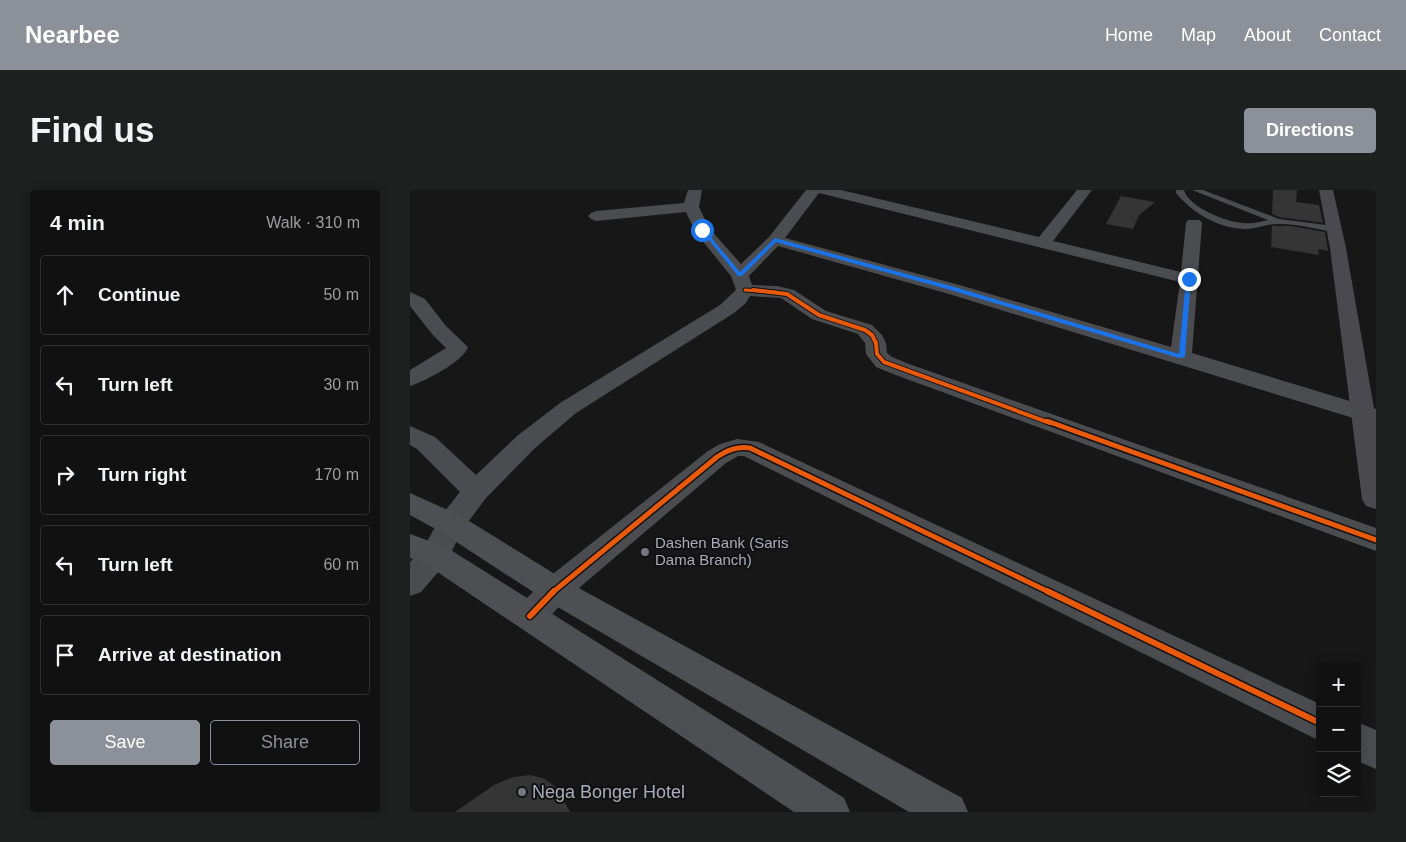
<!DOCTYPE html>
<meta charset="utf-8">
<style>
body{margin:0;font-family:Helvetica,sans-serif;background:#1e1f1f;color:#f1f3f6}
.controls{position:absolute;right:15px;bottom:15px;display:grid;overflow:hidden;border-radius:5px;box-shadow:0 2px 12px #0003}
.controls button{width:45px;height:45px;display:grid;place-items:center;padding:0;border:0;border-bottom:1px solid #303131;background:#111;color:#f1f3f6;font:25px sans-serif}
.stop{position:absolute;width:15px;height:15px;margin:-11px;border:4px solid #1a73e8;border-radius:50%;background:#fff}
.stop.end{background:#1a73e8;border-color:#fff;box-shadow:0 1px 5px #0008}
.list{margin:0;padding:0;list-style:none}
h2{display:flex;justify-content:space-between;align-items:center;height:65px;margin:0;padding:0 20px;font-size:21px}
h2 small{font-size:16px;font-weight:400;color:#9c9d9f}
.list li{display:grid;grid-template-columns:32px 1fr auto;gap:15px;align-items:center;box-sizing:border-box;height:80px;margin:0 10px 10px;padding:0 10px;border:1px solid #303131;border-radius:5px}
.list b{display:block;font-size:19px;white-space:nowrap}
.list em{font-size:16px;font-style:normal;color:#9c9d9f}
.actions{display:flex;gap:10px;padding:15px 20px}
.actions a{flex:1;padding:11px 0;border:1px solid #8c9099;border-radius:5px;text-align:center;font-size:18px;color:#8c9099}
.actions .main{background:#8c9099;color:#fff}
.icon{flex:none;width:28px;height:28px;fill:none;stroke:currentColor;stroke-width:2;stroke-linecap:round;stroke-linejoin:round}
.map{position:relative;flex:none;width:966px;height:622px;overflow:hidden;border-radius:5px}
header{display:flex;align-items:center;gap:30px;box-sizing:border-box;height:70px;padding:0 25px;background:#8c9099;color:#fff}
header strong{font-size:24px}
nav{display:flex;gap:28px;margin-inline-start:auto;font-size:18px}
.intro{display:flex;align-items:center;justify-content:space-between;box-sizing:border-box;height:120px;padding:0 30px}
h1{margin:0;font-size:35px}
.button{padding:12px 22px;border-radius:5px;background:#8c9099;color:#fff;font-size:18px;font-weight:700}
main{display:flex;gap:30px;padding:0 30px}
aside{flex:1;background:#111;border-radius:5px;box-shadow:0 2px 12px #0003}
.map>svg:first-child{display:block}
.building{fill:#353536}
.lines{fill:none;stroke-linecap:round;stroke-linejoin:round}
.lane{fill:#4b4c50;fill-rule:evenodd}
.street{fill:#4b4c50;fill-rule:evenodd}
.secondary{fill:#4a4a4e;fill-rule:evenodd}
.primary{fill:#4d4f52;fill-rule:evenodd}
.cycleway-far3-casing{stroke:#111113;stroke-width:5}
.cycleway-far2-casing{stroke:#111113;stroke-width:6}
.cycleway-far1-casing{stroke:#111113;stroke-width:8}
.cycleway-casing{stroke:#111113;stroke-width:9}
.cycleway-far3{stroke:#e8590c;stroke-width:3}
.cycleway-far2{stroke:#e8590c;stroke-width:4}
.cycleway-far1{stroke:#e8590c;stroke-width:5}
.cycleway{stroke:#e8590c;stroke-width:6}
.route{fill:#1a73e8}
.poi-dot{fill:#757880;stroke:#111113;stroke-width:2}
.labels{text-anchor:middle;stroke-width:4;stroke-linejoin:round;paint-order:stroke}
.poi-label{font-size:15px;fill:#a8adb8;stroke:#111113;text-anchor:start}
.near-poi-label{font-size:18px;fill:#a8adb8;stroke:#111113;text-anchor:start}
</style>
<header>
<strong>Nearbee</strong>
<nav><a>Home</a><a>Map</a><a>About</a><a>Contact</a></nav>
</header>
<div class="intro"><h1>Find us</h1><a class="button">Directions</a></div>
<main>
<aside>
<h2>4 min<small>Walk · 310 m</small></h2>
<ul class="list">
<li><svg class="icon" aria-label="ahead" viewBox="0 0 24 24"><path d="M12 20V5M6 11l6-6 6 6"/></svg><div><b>Continue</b></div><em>50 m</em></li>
<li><svg class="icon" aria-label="left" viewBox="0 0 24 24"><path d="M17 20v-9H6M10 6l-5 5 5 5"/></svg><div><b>Turn left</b></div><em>30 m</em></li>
<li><svg class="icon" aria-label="right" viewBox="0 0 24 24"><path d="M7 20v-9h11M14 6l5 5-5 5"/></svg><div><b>Turn right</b></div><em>170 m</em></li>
<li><svg class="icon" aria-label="left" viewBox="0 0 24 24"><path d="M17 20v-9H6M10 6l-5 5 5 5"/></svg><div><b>Turn left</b></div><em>60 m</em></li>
<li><svg class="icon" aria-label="arrive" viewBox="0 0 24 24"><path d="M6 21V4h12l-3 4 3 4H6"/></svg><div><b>Arrive at destination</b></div></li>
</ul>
<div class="actions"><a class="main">Save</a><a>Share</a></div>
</aside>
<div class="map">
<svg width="966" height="622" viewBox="0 0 966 622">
<rect width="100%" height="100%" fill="#171717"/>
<g class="building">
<polygon points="863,0 887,0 886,12 909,15 913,33 869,27 862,24"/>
<polygon points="711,6 745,12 729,25 723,39 696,34"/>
<polygon points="862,36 881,36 915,42 918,61 908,59 909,65 861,57"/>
<polygon points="121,585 135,589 147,598 160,622 45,622 84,595 103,587"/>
</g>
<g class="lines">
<path class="lane" d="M766,0H774C778,17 818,33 834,33C842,34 850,32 858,30L782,0H793L869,29L924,36L928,39L924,42C906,39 885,33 867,34C856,34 847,39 836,39C810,39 782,23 766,3Z"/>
<g class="street">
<path d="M278,0H292L289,17L299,38L331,74L359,47L396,0H431L629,47L667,0H682L643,51L771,82L776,33L778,30H790L792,33L782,163L966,219V235L539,104L368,56L339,86L342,95L367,96L384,100L416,121L462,135L472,145L476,153L477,163L482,167L499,174L966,338V361L483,184L466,177L456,164L455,153L448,144L402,129L371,108L340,106L335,114L324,123L166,223L125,258L76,308L52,340L36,373L11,402L0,406V372L14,357L31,326L50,302L7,259L0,255V236L25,247L66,285L107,246L150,213L310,115L326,100L321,86L286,43L276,22L186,31L181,29L178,26L181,23L186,21L274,13ZM409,3L770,92L761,157L553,96L375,48Z"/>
<path d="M0,102L15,109L36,136L58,157C54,171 14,192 0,196V180L36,158L22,144L0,116Z"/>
<polygon points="327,249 349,252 910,514 910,551 334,266 328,266 316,273 156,409 131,436 120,440 109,436 104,426 109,416 134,391 298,261 310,254"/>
<polygon points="947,532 966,540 966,579 947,571"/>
</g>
<polygon class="secondary" points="909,0 923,0 936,58 966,230 966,319 956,316 952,309 920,58"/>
<g class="primary">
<polygon points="0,303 51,326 156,391 552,608 558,622 499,622 134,409 31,342 0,325"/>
<polygon points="0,344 36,357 434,608 440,622 384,622 14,373 0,368"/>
</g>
<defs>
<polyline id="cycleway-far3" points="335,100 365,102"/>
<polyline id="cycleway-far2" points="343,100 377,104 409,125 455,140 462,145 466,153 467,164 474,172 640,233"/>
<g id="cycleway-far1">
<polyline points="637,231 966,350"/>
<path d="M143,402L307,267C318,260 327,256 340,258L639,402"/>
</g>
<g id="cycleway">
<polyline points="637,401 910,533"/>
<polyline points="120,426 144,401"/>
</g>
</defs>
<use href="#cycleway-far3" class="cycleway-far3-casing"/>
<use href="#cycleway-far2" class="cycleway-far2-casing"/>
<use href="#cycleway-far1" class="cycleway-far1-casing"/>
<use href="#cycleway" class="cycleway-casing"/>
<use href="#cycleway-far3" class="cycleway-far3"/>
<use href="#cycleway-far2" class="cycleway-far2"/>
<use href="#cycleway-far1" class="cycleway-far1"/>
<use href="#cycleway" class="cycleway"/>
</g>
<polygon class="route" points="290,39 294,39 330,82 365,48 548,98 769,164 776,89 781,88 775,167 769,168 544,101 366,52 332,86 328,86"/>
<g class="poi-dot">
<circle cx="235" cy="362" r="5"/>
<circle cx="112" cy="602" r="5"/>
</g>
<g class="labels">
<g class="poi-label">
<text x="245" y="358">Dashen Bank (Saris<tspan x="245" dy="17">Dama Branch)</tspan></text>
</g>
<g class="near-poi-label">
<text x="122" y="608">Nega Bonger Hotel</text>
</g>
</g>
</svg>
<div class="controls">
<button>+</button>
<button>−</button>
<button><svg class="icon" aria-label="layers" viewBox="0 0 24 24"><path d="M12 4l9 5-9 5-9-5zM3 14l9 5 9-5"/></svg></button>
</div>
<div class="stop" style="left:292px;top:40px"></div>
<div class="stop end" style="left:779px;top:89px"></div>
</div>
</main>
